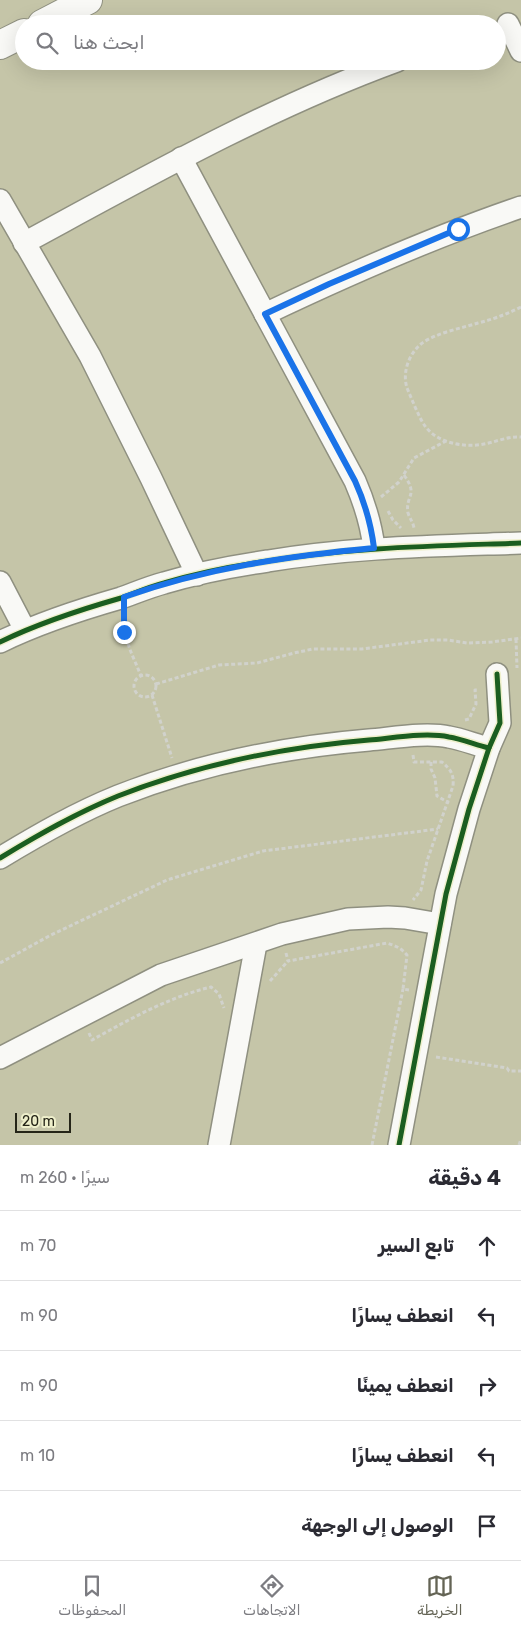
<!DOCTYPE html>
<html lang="ar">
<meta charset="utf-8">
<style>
body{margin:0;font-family:Rubik,Vazirmatn,sans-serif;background:#f7f7f7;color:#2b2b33;direction:rtl}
.scale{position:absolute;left:15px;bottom:12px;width:56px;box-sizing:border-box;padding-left:5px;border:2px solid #252518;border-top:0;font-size:14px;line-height:18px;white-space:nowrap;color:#252518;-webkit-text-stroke:4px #eeefcb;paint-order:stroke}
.stop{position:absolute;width:15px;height:15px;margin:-11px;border:4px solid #1a73e8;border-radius:50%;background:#fff}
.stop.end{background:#1a73e8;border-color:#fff;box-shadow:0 1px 5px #0008}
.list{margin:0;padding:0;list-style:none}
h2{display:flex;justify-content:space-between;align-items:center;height:65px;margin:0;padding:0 20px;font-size:21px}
h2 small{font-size:16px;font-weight:400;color:#7c7c81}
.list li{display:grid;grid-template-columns:32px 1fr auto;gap:15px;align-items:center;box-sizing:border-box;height:70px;padding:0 20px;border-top:1px solid #e1e1e2}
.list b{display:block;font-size:19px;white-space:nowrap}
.list em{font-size:16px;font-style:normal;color:#7c7c81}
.icon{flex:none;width:28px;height:28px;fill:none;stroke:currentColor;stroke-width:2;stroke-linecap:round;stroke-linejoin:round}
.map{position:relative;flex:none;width:521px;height:1145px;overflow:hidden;direction:ltr}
.search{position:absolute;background:#fff;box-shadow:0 5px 20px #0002;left:15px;right:15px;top:15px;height:55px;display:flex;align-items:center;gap:12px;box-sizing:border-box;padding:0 18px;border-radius:28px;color:#7c7c81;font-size:19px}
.sheet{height:415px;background:#fff}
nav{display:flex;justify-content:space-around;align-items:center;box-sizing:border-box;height:70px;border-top:1px solid #e1e1e2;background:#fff;font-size:14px;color:#7c7c81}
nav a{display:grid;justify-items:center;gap:2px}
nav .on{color:#646455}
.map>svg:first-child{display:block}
.green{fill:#c5c5a8;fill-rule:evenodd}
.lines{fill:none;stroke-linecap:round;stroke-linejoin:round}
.minor-casing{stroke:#8f9080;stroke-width:24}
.tertiary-casing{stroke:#8f9080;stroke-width:30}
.path{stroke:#d1d2cc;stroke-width:3;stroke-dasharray:4 2.5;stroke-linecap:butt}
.minor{stroke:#f9f9f6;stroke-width:21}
.tertiary{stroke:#f9f9f6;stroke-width:28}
.cycleway-casing{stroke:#eeefcb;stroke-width:8}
.cycleway{stroke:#1b5e20;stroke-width:5}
.route{stroke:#1a73e8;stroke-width:6}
</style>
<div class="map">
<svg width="521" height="1145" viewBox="0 0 521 1145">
<rect width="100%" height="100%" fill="#d9dac6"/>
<path class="green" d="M0,0H521V1145H0ZM24,24H497V61H24Z"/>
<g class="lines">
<defs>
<g id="minor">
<polyline points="508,24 521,51"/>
<path d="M181,158L355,481C365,504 371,523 374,548"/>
<polyline points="0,200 90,356 151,478 197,575"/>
<path d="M24,243C146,177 266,109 397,61"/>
<path d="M265,314C349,274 433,237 521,207"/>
<polyline points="0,582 25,630"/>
<path d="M0,642C39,623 79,610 121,598C135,593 149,587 164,583C197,573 233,566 268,561C351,547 436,546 521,543"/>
<path d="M0,858C38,835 76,813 118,796C197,765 285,747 369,740C393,738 426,732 449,737C462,739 476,745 489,748"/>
<polyline points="0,1058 161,975 282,934 348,919 388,917 405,918 440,924"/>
<polyline points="219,1145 256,944"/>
<polyline points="399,1145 446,894 469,809 489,748 500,723 497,674"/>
</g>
<g id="tertiary">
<polyline points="42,24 88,0"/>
<polyline points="0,45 24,33"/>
</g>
</defs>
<use href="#minor" class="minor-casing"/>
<use href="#tertiary" class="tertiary-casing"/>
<g class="path">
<path d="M521,307C507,314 494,319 478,323C462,328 435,333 421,344C409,354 402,372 407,388C411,397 419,418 425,426C437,443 464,448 484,444C496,442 508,436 521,437"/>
<path d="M404,475C419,496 405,495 408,513C410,519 413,522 414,528"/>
<polyline points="381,497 399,482 414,458 446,441"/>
<polyline points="388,511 393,520 401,528"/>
<path d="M124,618C125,644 132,653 141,676"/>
<polyline points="516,639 517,668"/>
<circle cx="145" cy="686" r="11"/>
<polyline points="156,684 219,665 257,663 294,653 313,649 362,649 430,640 448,640 467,643 492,642 521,638"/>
<polyline points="152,695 172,758"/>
<polyline points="465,720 469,719 476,704 475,690 479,690"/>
<path d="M413,755L414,762H442C451,770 454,774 453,786L427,861L421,890L413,900"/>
<polyline points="431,762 431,769 435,778 437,796 449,803"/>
<path d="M286,953L288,961L387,943C396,946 401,948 407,955L403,989L409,990"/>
<polyline points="0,963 51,935 167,880 263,851 438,829"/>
<polyline points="270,981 288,961"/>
<path d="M89,1033L92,1040C130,1019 169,997 211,987L219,994L224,1008"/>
<polyline points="436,1057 507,1068 509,1071 521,1071"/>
<polyline points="372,1145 403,989"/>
<polyline points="519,1145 521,1139"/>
</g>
<use href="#minor" class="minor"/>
<use href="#tertiary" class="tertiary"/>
<defs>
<g id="cycleway">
<path d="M0,642C39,623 79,610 121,598C135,593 149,587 164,583C197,573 233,566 268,561C351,547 436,546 521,543"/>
<path d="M0,858C38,835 76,813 118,796C197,765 285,747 369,740C393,738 426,732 449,737C462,739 476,745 489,748"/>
<polyline points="399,1145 446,894 469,809 489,748 500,723 497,674"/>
</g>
</defs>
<use href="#cycleway" class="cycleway-casing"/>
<use href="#cycleway" class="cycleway"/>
</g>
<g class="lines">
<path class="route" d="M124,632V597C206,568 288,556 374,548C371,524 365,503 355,481L265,314L329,284L458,229"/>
</g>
</svg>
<div class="scale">20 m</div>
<div class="stop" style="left:458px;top:229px"></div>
<div class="stop end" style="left:124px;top:632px"></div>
<div class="search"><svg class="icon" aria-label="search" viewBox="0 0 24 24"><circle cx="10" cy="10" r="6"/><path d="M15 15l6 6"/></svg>ابحث هنا</div>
</div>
<section class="sheet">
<h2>4 دقيقة<small>سيرًا · 260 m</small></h2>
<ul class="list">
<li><svg class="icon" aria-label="ahead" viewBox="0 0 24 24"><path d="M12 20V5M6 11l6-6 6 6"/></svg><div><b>تابع السير</b></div><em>70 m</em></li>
<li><svg class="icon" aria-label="left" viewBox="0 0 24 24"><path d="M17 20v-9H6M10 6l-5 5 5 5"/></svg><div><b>انعطف يسارًا</b></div><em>90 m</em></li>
<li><svg class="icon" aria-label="right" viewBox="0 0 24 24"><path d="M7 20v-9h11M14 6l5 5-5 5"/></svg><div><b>انعطف يمينًا</b></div><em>90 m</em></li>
<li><svg class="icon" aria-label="left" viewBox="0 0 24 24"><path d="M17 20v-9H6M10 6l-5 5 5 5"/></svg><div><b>انعطف يسارًا</b></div><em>10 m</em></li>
<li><svg class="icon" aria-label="arrive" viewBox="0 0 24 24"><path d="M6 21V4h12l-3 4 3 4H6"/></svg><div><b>الوصول إلى الوجهة</b></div></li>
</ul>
</section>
<nav>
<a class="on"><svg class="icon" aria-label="map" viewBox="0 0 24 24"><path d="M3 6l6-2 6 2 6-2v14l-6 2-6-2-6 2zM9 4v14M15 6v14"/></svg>الخريطة</a>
<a><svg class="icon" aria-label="directions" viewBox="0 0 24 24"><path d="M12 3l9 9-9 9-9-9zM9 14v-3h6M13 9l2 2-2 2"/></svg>الاتجاهات</a>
<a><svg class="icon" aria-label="saved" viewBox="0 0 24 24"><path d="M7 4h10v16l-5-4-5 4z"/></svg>المحفوظات</a>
</nav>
